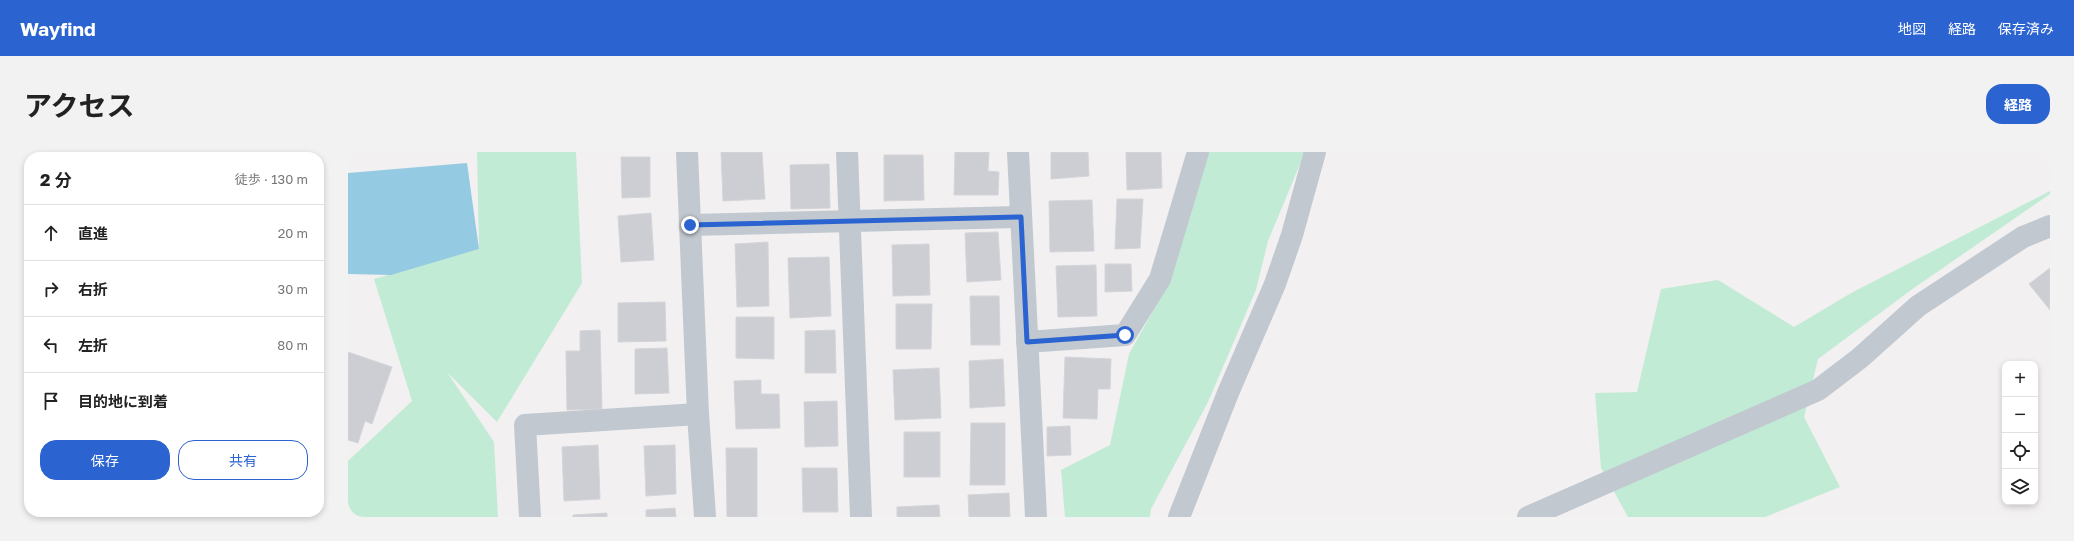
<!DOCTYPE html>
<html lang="ja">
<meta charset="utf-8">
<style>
body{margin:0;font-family:"Golos Text","Noto Sans JP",sans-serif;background:#f2f2f2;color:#222}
.controls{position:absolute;right:12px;bottom:12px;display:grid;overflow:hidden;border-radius:8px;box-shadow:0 2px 6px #0003}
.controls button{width:36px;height:36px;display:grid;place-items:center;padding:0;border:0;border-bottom:1px solid #e0e0e0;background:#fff;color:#222;font:20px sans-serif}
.stop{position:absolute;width:12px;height:12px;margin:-9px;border:3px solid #2b63d0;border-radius:50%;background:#fff}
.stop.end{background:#2b63d0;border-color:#fff;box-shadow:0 1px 4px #0008}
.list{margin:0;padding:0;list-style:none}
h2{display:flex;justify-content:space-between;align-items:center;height:52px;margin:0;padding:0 16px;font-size:17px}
h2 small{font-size:13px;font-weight:400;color:#767676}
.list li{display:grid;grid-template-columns:26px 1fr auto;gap:12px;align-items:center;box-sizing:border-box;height:56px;padding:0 16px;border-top:1px solid #e0e0e0}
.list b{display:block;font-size:15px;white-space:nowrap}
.list em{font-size:13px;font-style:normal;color:#767676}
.actions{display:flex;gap:8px;padding:12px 16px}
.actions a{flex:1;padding:9px 0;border:1px solid #2b63d0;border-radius:16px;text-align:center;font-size:14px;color:#2b63d0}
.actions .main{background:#2b63d0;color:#fff}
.icon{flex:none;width:22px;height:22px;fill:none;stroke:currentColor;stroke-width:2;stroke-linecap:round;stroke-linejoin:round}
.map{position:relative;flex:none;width:1702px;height:365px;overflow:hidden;border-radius:16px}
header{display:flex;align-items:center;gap:24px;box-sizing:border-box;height:56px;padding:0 20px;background:#2b63d0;color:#fff}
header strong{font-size:19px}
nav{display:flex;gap:22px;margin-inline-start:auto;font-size:14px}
.intro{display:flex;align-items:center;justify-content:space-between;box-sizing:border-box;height:96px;padding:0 24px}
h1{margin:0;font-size:28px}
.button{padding:10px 18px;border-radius:16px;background:#2b63d0;color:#fff;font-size:14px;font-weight:700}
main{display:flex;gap:24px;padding:0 24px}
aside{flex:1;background:#fff;border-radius:16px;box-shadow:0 2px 6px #0003}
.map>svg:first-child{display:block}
.green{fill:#c2ebd6}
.water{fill:#94cbe3}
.building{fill:#cdced3;stroke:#d4d5da}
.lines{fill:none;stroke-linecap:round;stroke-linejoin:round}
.minor{stroke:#c1c8d0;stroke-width:22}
.route{stroke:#2b63d0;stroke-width:5}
</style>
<header>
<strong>Wayfind</strong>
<nav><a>地図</a><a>経路</a><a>保存済み</a></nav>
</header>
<div class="intro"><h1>アクセス</h1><a class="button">経路</a></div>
<main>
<aside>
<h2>2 分<small>徒歩 · 130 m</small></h2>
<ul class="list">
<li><svg class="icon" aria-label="ahead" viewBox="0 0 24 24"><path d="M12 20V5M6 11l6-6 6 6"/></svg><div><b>直進</b></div><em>20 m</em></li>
<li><svg class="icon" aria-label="right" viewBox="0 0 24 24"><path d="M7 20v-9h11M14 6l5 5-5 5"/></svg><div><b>右折</b></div><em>30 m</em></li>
<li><svg class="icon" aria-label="left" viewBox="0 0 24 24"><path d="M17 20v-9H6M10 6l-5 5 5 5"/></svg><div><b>左折</b></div><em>80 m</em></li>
<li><svg class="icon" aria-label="arrive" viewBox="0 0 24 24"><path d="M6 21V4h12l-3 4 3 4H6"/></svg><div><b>目的地に到着</b></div></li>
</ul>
<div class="actions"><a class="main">保存</a><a>共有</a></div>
</aside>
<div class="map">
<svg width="1702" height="365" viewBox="0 0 1702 365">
<rect width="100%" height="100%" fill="#f2f0f0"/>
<g class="green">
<polygon points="129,0 228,0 234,131 149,270 99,220 146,290 150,365 0,365 0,309 64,249 26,127 131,97"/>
<polygon points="844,0 957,0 920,89 908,138 860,250 803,357 802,365 717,365 713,318 762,293 781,202 811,148"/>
<polygon points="1702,39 1702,42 1563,138 1470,207 1456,265 1492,335 1417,365 1280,365 1253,316 1247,241 1289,240 1313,137 1370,128 1446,175 1505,140"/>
</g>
<polygon class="water" points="119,11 131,97 43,123 0,122 0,21"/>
<g class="building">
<polygon points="373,0 414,0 417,47 375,49"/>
<polygon points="607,0 641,0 640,19 651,20 650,43 606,43"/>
<polygon points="703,0 740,0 741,24 703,27"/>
<polygon points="778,0 813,0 814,36 779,38"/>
<polygon points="536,3 575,3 576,48 536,49"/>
<polygon points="273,5 302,5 302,45 274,46"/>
<polygon points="481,12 482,56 443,57 442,13"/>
<polygon points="769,47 795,47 792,96 767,97"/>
<polygon points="744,48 746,99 702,100 701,49"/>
<polygon points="303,61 306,108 273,110 270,64"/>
<polygon points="650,80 653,128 619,130 617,81"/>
<polygon points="420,90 421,154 389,155 387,92"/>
<polygon points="581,92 582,143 545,144 544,93"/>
<polygon points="481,105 483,164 442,166 440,106"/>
<polygon points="757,112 783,112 784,139 757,140"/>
<polygon points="748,113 749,164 710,165 708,114"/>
<polygon points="1702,116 1702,158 1681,132"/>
<polygon points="622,144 651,144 652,193 623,193"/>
<polygon points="317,150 318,189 270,190 270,151"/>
<polygon points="548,152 584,152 583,197 548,197"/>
<polygon points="388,165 426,165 426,207 388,206"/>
<polygon points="252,178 254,257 219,258 218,199 232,199 232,179"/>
<polygon points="487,178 488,221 457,221 457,179"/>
<polygon points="319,196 321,241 287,242 287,197"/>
<polygon points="0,200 44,215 24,272 17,269 10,291 0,288"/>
<polygon points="717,205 763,207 762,237 750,237 749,267 715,266"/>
<polygon points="655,207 657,254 622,256 621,209"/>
<polygon points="591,216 593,266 547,268 545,218"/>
<polygon points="413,228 413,242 431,242 432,276 388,277 386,229"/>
<polygon points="489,249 490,294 457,295 456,250"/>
<polygon points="623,271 657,271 657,333 622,333"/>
<polygon points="722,274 723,303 699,304 699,275"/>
<rect x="556" y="280" width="36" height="45"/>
<polygon points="250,293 252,347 216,349 214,295"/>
<polygon points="327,293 328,342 298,344 296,294"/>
<polygon points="378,296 409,296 409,365 379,365"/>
<polygon points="454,316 489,316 490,360 455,360"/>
<polygon points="661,341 662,365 621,365 620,343"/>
<polygon points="591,353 592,365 549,365 549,355"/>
<polygon points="327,356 328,365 298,365 298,358"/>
<polygon points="259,361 259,365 225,365 225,363"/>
</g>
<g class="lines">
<g class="minor">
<polyline points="339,0 350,262 357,365"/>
<polyline points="499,0 513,365"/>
<polyline points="670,0 688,365"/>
<polyline points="342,73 673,65"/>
<polyline points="679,190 777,183 812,127 850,0"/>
<polyline points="182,365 177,273 350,262"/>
<polyline points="831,365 880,241 927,132 944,83 967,0"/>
<polyline points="1180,365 1470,238 1512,206 1570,154 1675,85 1702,74"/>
</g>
</g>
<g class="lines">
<polyline class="route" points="342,73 673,65 679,190 777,183"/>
</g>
</svg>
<div class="controls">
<button>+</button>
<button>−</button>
<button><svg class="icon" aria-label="locate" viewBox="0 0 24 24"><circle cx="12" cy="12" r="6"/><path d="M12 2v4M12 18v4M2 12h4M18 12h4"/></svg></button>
<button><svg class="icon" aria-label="layers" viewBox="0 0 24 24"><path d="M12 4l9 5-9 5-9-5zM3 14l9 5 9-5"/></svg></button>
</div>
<div class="stop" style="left:777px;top:183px"></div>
<div class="stop end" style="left:342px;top:73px"></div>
</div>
</main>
